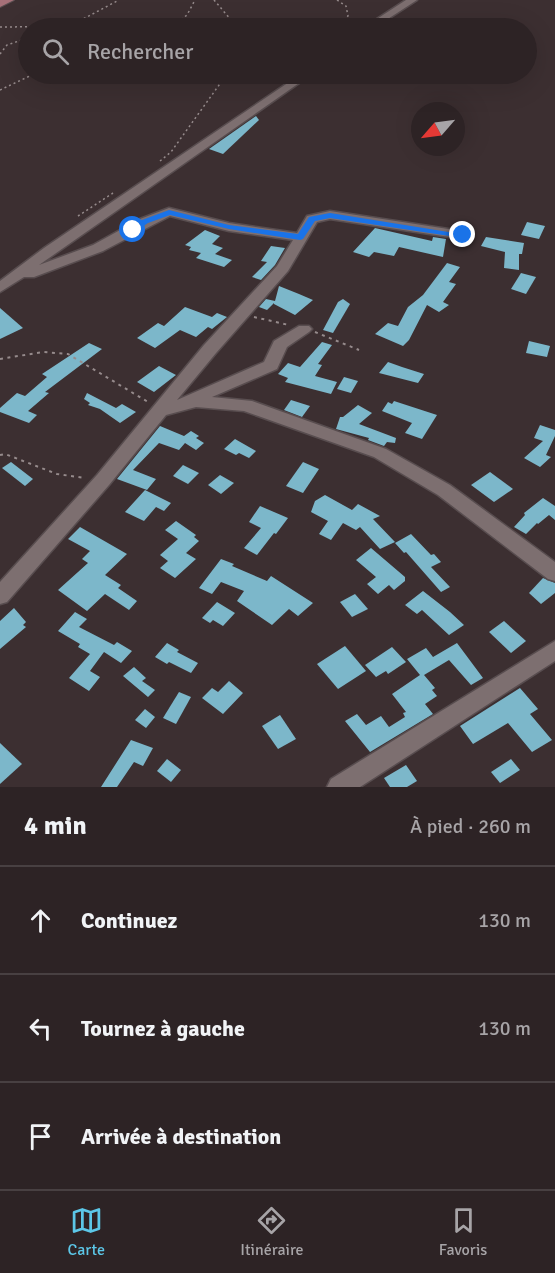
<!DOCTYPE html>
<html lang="fr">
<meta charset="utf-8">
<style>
body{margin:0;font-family:Signika,sans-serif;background:#392f32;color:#f1f3f6}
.compass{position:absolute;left:411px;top:102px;width:54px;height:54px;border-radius:50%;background:#2d2325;box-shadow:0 6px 24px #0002;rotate:242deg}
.stop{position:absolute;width:18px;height:18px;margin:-14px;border:4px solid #1a73e8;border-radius:50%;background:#fff}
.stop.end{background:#1a73e8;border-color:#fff;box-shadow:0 2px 6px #0008}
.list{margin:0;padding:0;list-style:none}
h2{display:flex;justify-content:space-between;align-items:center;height:78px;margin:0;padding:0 24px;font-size:26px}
h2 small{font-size:20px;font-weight:400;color:#a7a4a7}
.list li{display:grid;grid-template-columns:39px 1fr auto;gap:18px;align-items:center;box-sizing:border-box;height:108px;padding:0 24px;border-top:2px solid #484042}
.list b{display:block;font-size:22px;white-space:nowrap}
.list em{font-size:20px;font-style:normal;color:#a7a4a7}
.icon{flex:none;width:33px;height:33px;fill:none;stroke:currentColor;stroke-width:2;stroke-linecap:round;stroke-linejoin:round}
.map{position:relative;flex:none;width:555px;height:787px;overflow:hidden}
.search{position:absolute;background:#2d2325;box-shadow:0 6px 24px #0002;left:18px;right:18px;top:18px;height:66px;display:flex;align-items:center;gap:15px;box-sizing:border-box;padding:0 21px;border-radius:33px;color:#a7a4a7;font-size:22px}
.sheet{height:402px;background:#2d2325}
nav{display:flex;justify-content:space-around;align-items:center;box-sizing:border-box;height:84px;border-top:2px solid #484042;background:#2d2325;font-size:16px;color:#a7a4a7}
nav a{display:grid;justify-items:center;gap:3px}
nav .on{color:#5cc7e8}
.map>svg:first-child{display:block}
.building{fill:#7cb7ca}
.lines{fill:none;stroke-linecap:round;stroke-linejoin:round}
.minor-casing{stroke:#584d4f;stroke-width:3}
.major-casing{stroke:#584d4f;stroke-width:2}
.path-far1{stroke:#968b8c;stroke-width:1.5;stroke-dasharray:2 3;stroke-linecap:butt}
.path{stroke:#968b8c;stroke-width:2;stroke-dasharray:3 4.5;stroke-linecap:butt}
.minor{fill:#7d6f70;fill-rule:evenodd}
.major{fill:#a67078;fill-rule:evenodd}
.route{fill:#1a73e8}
</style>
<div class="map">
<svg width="555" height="787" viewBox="0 0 555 787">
<rect width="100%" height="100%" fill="#3c2f31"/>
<g class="building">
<polygon points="256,116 259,120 223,154 209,149"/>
<polygon points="527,222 545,226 539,239 521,235"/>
<polygon points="375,228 432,241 433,237 446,239 443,257 399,247 394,256 374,252 369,257 353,252"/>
<polygon points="205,230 220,236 212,244 223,248 215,254 232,260 224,267 196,258 201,253 189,250 191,247 185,245"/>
<polygon points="486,237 524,243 522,254 519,254 519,270 504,268 505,252 481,246"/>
<polygon points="271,246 285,248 275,265 261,280 252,277 267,262 261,261"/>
<polygon points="447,263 460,267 449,282 456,284 443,302 449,305 439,312 427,305 409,340 403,346 375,334 388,323 398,326 408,307 423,295"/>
<polygon points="521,273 536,277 526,294 511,289"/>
<polygon points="279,286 299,294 313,300 295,315 274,304 274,303 267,310 259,307 266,299 275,301"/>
<polygon points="343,299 350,304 333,333 323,330 338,302"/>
<polygon points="185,307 212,317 217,313 227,317 212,329 208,327 196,337 180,330 155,348 137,338 158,323 164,326"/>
<polygon points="0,308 23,328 0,339"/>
<polygon points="529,341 550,346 547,357 526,353"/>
<polygon points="322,342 332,345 318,364 322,365 315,376 337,382 331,394 285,382 288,378 278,374 288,363 300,367"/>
<polygon points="89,343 102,349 45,392 49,393 28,411 37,415 29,423 0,412 0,408 17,393 25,396 47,377 42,374"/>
<polygon points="388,362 402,367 424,374 418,383 379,373"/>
<polygon points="159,366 176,375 154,392 137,382"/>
<polygon points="344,377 358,381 351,393 337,389"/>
<polygon points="87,393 116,408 122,404 136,412 120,423 100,409 88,405 90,403 84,399"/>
<polygon points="291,400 310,406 302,417 284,410"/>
<polygon points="394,401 437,415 422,439 405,433 412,423 382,411 388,402 392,404"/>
<polygon points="358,405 372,413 359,424 396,438 395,443 387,442 384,446 368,440 369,438 336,429 340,417 343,417"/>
<polygon points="540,425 555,430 555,436 546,455 551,457 540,467 524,458 543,441 534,438"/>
<polygon points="160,426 184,436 191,431 199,436 196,438 204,443 196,450 185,443 179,450 159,443 133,470 156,479 147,490 117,479"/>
<polygon points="235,439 256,451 249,458 239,453 236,455 224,449"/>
<polygon points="11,462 33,479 25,486 2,468"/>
<polygon points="303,462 319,469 303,493 286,486"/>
<polygon points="183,465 199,473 188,484 173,476"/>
<polygon points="490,472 513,489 494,502 471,485"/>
<polygon points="220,475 234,483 221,494 208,485"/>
<polygon points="145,490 171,503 164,511 156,507 144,521 125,512"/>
<polygon points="325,495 352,510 358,504 380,516 373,519 395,542 380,549 360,527 356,530 343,523 331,540 319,534 328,521 311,512 315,501"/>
<polygon points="543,498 555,506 555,520 549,515 538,524 537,523 526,534 514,527 525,515 524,513"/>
<polygon points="260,506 288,518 276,534 274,533 257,555 244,548 261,528 249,522"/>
<polygon points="176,521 196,535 194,537 199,541 186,553 196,559 175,578 160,568 168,561 160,555 178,539 165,530"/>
<polygon points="80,527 127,554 105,575 121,585 118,588 137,601 129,610 105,594 87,611 58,590 88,563 82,559 90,551 68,539"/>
<polygon points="411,534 431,555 434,554 441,562 431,567 450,587 441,592 406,552 404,553 395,543"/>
<polygon points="371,548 405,577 405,581 394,590 389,585 378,594 367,584 376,577 356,560"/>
<polygon points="221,559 234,564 232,566 267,581 271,576 313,603 298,616 289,609 272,625 237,601 244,591 221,582 212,594 199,588"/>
<polygon points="543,578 555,583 555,593 541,604 529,593"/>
<polygon points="423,591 450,612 464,625 449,635 422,610 417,614 405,605"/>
<polygon points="355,594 368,609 352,617 340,602"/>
<polygon points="217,602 235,613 223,626 213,620 210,623 202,618"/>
<polygon points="14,608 26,622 23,625 26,627 0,649 0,621"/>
<polygon points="75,612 87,619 79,627 114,645 117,642 132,651 121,663 104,652 90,671 100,677 89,691 69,678 90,654 78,647 80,644 58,631"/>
<polygon points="504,621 526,641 511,653 489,632"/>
<polygon points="167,643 179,650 177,652 198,663 191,673 169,662 167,664 155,657"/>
<polygon points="457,643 483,678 471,685 449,660 424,675 435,688 432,690 437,696 425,704 433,714 370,752 345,721 357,714 366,725 381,716 389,727 405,717 403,713 406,712 392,694 420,675 407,659 426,648 433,657"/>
<polygon points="345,646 366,671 338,689 317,664"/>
<polygon points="392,647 406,662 388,674 386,671 376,677 365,665"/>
<polygon points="134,667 146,678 142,681 155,690 148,697 123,676"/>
<polygon points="229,681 243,693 223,714 202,698 212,688 218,692"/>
<polygon points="520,688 538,709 530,714 552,740 532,752 508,723 473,744 460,726"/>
<polygon points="179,692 191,697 176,724 163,718"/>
<polygon points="145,709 155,717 146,728 135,720"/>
<polygon points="280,715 296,739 278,749 262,726"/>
<polygon points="131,740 153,748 143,766 134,762 117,787 101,787"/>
<polygon points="0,743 22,764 0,784"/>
<polygon points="167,759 181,770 171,782 157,771"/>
<polygon points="511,759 520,770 500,783 491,772"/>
<polygon points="406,765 417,781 407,787 390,787 384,778"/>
</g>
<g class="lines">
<defs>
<g id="minor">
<polygon points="406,0 417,0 374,28 363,28"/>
<polygon points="301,74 312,74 39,265 93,245 140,219 169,208 229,223 297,233 307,216 330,211 468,232 470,235 468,238 463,239 330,219 317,222 288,271 216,353 177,400 264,362 274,341 299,326 309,326 312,329 309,332 287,347 277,369 212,397 252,401 386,449 450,485 555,562 555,581 548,579 438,495 374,457 244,411 196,407 166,415 109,485 7,602 0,604 0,582 97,475 204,345 277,266 293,240 229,231 170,216 103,251 34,277 24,277 0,292 0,281 44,248"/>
<polygon points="555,641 555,661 360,787 327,787 331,779"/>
</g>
<polygon id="major" points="0,0 14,0 0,7"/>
</defs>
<use href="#minor" class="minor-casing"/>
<use href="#major" class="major-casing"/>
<g class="path-far1">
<polyline points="214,0 238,28"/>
<polyline points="337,0 346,6 348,16 342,22 341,28"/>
<polyline points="167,25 181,28"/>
<polyline points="0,27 133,26"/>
<polyline points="66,28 119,0"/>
<polyline points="127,28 179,21 187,15 195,0"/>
<polyline points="0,54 7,45 28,38"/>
<polyline points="248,74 259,79 288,74"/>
<polyline points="0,90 34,74"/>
<polyline points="160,161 171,152 227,74"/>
<polyline points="78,216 113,193"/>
</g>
<g class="path">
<polyline points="254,317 289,325"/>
<polyline points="315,332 359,350"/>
<polyline points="0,359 43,352 68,354 148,402"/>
<polyline points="0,455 5,454 57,474 85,478"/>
</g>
<use href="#minor" class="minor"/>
<use href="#major" class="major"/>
</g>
<polygon class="route" points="169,210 229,225 298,234 309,217 330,213 467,235 463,238 330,218 315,221 303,239 300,240 229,229 170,215 148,223 136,231 129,230 142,220"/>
</svg>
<svg class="compass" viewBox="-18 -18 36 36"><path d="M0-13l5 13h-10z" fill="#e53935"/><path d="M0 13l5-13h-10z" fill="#a7a4a7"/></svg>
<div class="stop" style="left:133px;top:230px"></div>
<div class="stop end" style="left:463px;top:235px"></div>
<div class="search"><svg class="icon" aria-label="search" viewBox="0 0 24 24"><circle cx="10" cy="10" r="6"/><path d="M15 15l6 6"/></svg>Rechercher</div>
</div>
<section class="sheet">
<h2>4 min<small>À pied · 260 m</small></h2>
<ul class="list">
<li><svg class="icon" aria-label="ahead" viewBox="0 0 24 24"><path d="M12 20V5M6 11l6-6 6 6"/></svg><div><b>Continuez</b></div><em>130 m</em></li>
<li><svg class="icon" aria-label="left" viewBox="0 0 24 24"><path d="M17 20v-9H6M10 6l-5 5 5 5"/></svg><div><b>Tournez à gauche</b></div><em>130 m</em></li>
<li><svg class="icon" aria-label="arrive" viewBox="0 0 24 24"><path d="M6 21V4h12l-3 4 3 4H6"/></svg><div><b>Arrivée à destination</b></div></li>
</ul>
</section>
<nav>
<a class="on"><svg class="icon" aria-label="map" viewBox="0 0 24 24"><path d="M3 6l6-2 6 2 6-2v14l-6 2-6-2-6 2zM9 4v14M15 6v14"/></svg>Carte</a>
<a><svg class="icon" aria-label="directions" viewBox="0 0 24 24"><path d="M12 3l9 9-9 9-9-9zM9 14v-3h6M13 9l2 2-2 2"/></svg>Itinéraire</a>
<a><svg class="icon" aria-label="saved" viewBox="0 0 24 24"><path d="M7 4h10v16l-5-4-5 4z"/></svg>Favoris</a>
</nav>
